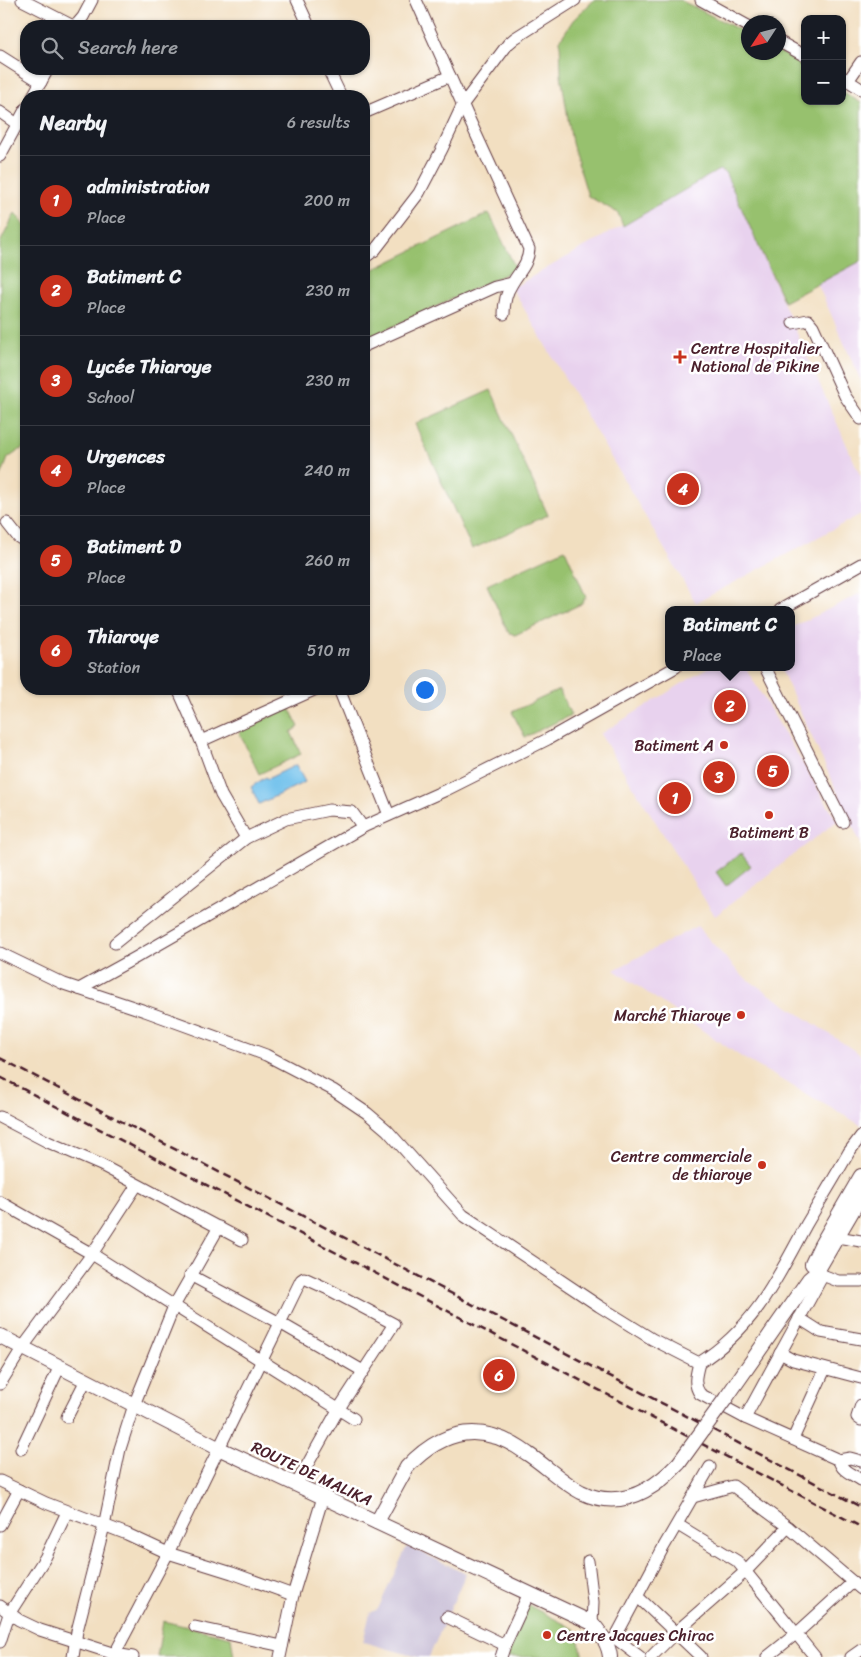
<!DOCTYPE html>
<meta charset="utf-8">
<style>
body{margin:0;font-family:Sriracha,sans-serif;background:#242831;color:#f1f3f6}
.controls{position:absolute;right:15px;top:15px;display:grid;overflow:hidden;border-radius:10px;box-shadow:0 1px 4px #0004}
.controls button{width:45px;height:45px;display:grid;place-items:center;padding:0;border:0;border-bottom:1px solid #363941;background:#171b24;color:#f1f3f6;font:25px sans-serif}
.compass{position:absolute;left:741px;top:15px;width:45px;height:45px;border-radius:50%;background:#171b24;box-shadow:0 1px 4px #0004;rotate:234deg}
.you{position:absolute;left:424px;top:689px;width:18px;height:18px;margin:-12px;border:4px solid #fff;border-radius:50%;background:#1a73e8;box-shadow:0 0 0 8px #1a73e833}
.badge{display:grid;place-items:center;width:32px;height:32px;border-radius:50%;background:#c8321e;color:#fff;font-size:16px;font-weight:700}
.pin{position:absolute;translate:-50% -50%;border:2px solid #fff;box-shadow:0 1px 5px #0006}
.popup{position:absolute;left:665px;top:606px;width:130px;height:65px;box-sizing:border-box;display:grid;place-content:center;border-radius:10px;background:#171b24;filter:drop-shadow(0 1px 4px #0005);font-size:16px;white-space:nowrap;color:#9ea1a6}
.popup b{font-size:19px;color:#f1f3f6}
.popup::after{content:'';position:absolute;left:50%;top:100%;margin-left:-10px;border:10px solid transparent;border-top-color:#171b24}
.list{margin:0;padding:0;list-style:none}
h2{display:flex;justify-content:space-between;align-items:center;height:65px;margin:0;padding:0 20px;font-size:21px}
h2 small{font-size:16px;font-weight:400;color:#9ea1a6}
.list li{display:grid;grid-template-columns:32px 1fr auto;gap:15px;align-items:center;box-sizing:border-box;height:90px;padding:0 20px;border-top:1px solid #363941}
.list b{display:block;font-size:19px;white-space:nowrap}
.list p{margin:0;font-size:16px;white-space:nowrap;color:#9ea1a6}
.list em{font-size:16px;font-style:normal;color:#9ea1a6}
.icon{flex:none;width:28px;height:28px;fill:none;stroke:currentColor;stroke-width:2;stroke-linecap:round;stroke-linejoin:round}
.map{position:relative;flex:none;width:861px;height:1657px;overflow:hidden}
.search{position:absolute;background:#171b24;box-shadow:0 1px 4px #0004;left:20px;top:20px;width:350px;height:55px;display:flex;align-items:center;gap:12px;box-sizing:border-box;padding:0 18px;border-radius:20px;color:#9ea1a6;font-size:19px}
.panel{position:absolute;background:#171b24;box-shadow:0 1px 4px #0004;left:20px;top:90px;width:350px;height:605px;border-radius:20px}
.map>svg:first-child{display:block}
.built{fill:#e8d2ee}
.industrial{fill:#c9bfd7}
.green{fill:#97c16e;stroke:#70704c}
.water{fill:#71c1ec;stroke:#5e708c}
.lines{fill:none;stroke-linecap:round;stroke-linejoin:round}
.minor-casing{stroke:#633c42;stroke-width:13}
.major-casing{stroke:#633c42;stroke-width:16}
.minor{stroke:#fff;stroke-width:11}
.major{stroke:#fff;stroke-width:14}
.rail{stroke:#4a1f2b;stroke-width:2.5;stroke-dasharray:8 4;stroke-linecap:butt}
.major-bridge-casing{stroke:#633c42;stroke-width:16;stroke-linecap:butt}
.major-bridge{stroke:#fff;stroke-width:14}
.poi-dot{fill:#c8321e;stroke:#fff;stroke-width:2}
.labels{text-anchor:middle;stroke-width:5;stroke-linejoin:round;paint-order:stroke}
.poi-label{font-size:16px;fill:#4a1f2b;stroke:#fff;text-anchor:end}
.street-label{font-size:16px;fill:#4a1f2b;stroke:#fff}
</style>
<div class="map">
<svg width="861" height="1657" viewBox="0 0 861 1657">
<rect width="100%" height="100%" fill="#fff"/>
<filter id="ink" filterUnits="userSpaceOnUse"><feTurbulence type="fractalNoise" baseFrequency=".02" numOctaves="2"/><feDisplacementMap in="SourceGraphic" scale="10" xChannelSelector="R" yChannelSelector="G"/><feConvolveMatrix kernelMatrix="1 2 1 2 8 2 1 2 1" color-interpolation-filters="sRGB"/></filter>
<filter id="wash" filterUnits="userSpaceOnUse"><feTurbulence type="fractalNoise" baseFrequency=".0096" numOctaves="4" result="noise"/><feDisplacementMap in="SourceGraphic" scale="20" xChannelSelector="R" yChannelSelector="G"/><feGaussianBlur stdDeviation="1.12" result="paint"/><feColorMatrix in="noise" values="0 0 0 0 0 0 0 0 0 0 0 0 0 0 0 0 0 1.4 0 .05"/><feComposite in="paint" operator="in"/></filter>
<g filter="url(#wash)">
<rect width="100%" height="100%" fill="#f2dfc1"/>
<g class="built">
<polygon points="720,170 725,172 861,477 861,514 696,603 512,288"/>
<polygon points="861,261 861,381 817,283"/>
<polygon points="861,593 861,844 780,667 791,667 791,628"/>
<polygon points="709,667 745,667 837,821 715,916 600,734"/>
<polygon points="697,926 741,975 861,1055 861,1125 743,1058 614,970"/>
</g>
<polygon class="industrial" points="407,1546 466,1573 429,1657 418,1657 363,1642 370,1613 378,1609"/>
<g class="green">
<polygon points="594,0 680,0 748,34 748,52 778,52 779,51 805,68 805,101 842,101 842,91 861,103 861,261 784,302 725,172 720,170 717,171 623,226 618,213 588,196 572,143 561,75 560,40 573,20"/>
<polygon points="15,213 26,227 26,446 8,458 2,474 0,476 0,243"/>
<polygon points="489,213 516,269 364,340 364,274"/>
<polygon points="491,390 548,515 472,549 415,424"/>
<polygon points="565,549 586,597 581,604 515,635 508,632 487,585"/>
<polygon points="559,690 571,715 525,737 512,712"/>
<polygon points="289,707 299,727 291,732 301,754 259,774 239,732"/>
<polygon points="741,853 751,866 726,886 716,872"/>
<polygon points="528,1605 576,1630 583,1657 507,1657"/>
<polygon points="163,1621 231,1637 234,1657 157,1657"/>
</g>
<polygon class="water" points="296,765 305,782 259,804 251,787 266,777 267,779"/>
</g>
<g filter="url(#ink)">
<g class="lines">
<defs>
<g id="minor">
<polyline points="22,0 71,25"/>
<polyline points="297,0 309,26"/>
<path d="M416,0L469,119L529,249C528,265 519,271 512,284C506,293 504,302 504,314"/>
<polyline points="701,0 748,26"/>
<polyline points="70,26 77,24 83,17 92,0"/>
<polyline points="778,41 805,56"/>
<polyline points="0,56 41,82"/>
<polyline points="328,69 341,96"/>
<polyline points="842,77 861,89"/>
<polyline points="848,81 861,62"/>
<polyline points="33,96 48,69"/>
<polyline points="0,112 17,124"/>
<polyline points="364,113 450,76"/>
<polyline points="0,156 26,108"/>
<polyline points="364,258 375,250 419,193 442,149 463,104 508,44 515,38 575,0"/>
<polyline points="793,323 808,320 813,326 845,396 861,419"/>
<polyline points="364,346 495,287 512,283"/>
<polyline points="7,523 18,537 26,542"/>
<polyline points="780,610 861,564"/>
<polyline points="765,667 843,822"/>
<polyline points="178,689 201,741 221,795 246,838"/>
<polyline points="339,689 389,815"/>
<polyline points="201,741 316,689"/>
<polyline points="115,943 246,838 286,819 329,810 352,812 363,827"/>
<path d="M0,953L64,984L145,1011L266,1055L333,1090L367,1113L387,1130L463,1215L599,1306L652,1339L699,1363C754,1328 776,1281 806,1225C820,1201 835,1177 849,1152L861,1136"/>
<polyline points="79,989 135,958 363,827 446,790 548,739 676,667"/>
<polyline points="0,1117 48,1142 101,1165 242,1240"/>
<polyline points="0,1202 92,1254 354,1419"/>
<polyline points="837,1237 861,1241"/>
<polyline points="817,1273 838,1281 861,1281"/>
<polyline points="190,1275 280,1323 363,1371"/>
<polyline points="799,1318 821,1332 861,1339"/>
<polyline points="780,1353 793,1360 861,1378"/>
<path d="M699,1363C696,1375 693,1384 700,1394L745,1418L839,1460L850,1458L861,1461"/>
<polyline points="0,1384 23,1347 92,1254 137,1185"/>
<polyline points="861,1405 857,1417 861,1420"/>
<polyline points="67,1417 86,1380"/>
<polyline points="745,1418 823,1275"/>
<polyline points="793,1439 825,1369"/>
<polyline points="21,1449 60,1366"/>
<path d="M839,1460C841,1471 852,1474 861,1480"/>
<polyline points="0,1481 46,1503 127,1534 168,1553 232,1573 293,1595"/>
<polyline points="693,1497 733,1486 788,1527 861,1589"/>
<polyline points="0,1525 19,1490"/>
<polyline points="678,1525 737,1561 815,1657"/>
<polyline points="588,1561 593,1602 592,1623"/>
<polyline points="638,1597 701,1657"/>
<polyline points="0,1606 19,1620 40,1630 115,1654 133,1657"/>
<polyline points="447,1617 505,1645"/>
<polyline points="195,1627 282,1646"/>
<polyline points="615,1638 640,1657"/>
<polyline points="0,1642 9,1614 45,1558 67,1512"/>
<polyline points="605,1642 615,1638 663,1548 710,1467"/>
<polyline points="73,1657 77,1631 104,1526 120,1449 134,1405 174,1306 219,1227"/>
<polyline points="113,1657 168,1553 301,1280 304,1278 326,1288 394,1324 338,1410 296,1485"/>
<polyline points="280,1657 293,1595 323,1497"/>
<polyline points="501,1657 505,1645 529,1593"/>
<polyline points="651,1657 676,1632 746,1571 788,1527"/>
<polyline points="767,1657 797,1633 853,1582"/>
<polyline points="851,1657 861,1650"/>
</g>
<g id="major">
<polyline points="812,1264 821,1245 861,1176"/>
<path d="M0,1336L216,1447L592,1623C600,1632 609,1644 610,1657"/>
<polyline points="726,1398 809,1279 816,1273 861,1196"/>
<path d="M377,1522L407,1467C444,1428 483,1421 528,1454C546,1466 562,1482 581,1492C620,1511 653,1491 679,1463"/>
</g>
</defs>
<use href="#minor" class="minor-casing"/>
<use href="#major" class="major-casing"/>
<use href="#minor" class="minor"/>
<use href="#major" class="major"/>
<g class="rail">
<polyline points="0,1058 861,1507"/>
<polyline points="0,1077 861,1527"/>
</g>
<defs>
<polyline id="major-bridge" points="679,1463 726,1398"/>
</defs>
<use href="#major-bridge" class="major-bridge-casing"/>
<use href="#major-bridge" class="major-bridge"/>
</g>
</g>
<g class="poi-dot">
<path d="M677.5 349.5h5v5h5v5h-5v5h-5v-5h-5v-5h5z"/>
<circle cx="724" cy="745" r="5"/>
<circle cx="769" cy="815" r="5"/>
<circle cx="741" cy="1015" r="5"/>
<circle cx="762" cy="1165" r="5"/>
<circle cx="547" cy="1635" r="5"/>
</g>
<g class="labels">
<g class="poi-label">
<text x="691" y="354" text-anchor="start">Centre Hospitalier<tspan x="691" dy="18">National de Pikine</tspan></text>
<text x="714" y="751">Batiment A</text>
<text x="769" y="838" text-anchor="middle">Batiment B</text>
<text x="731" y="1021">Marché Thiaroye</text>
<text x="752" y="1162">Centre commerciale<tspan x="752" dy="18">de thiaroye</tspan></text>
<text x="557" y="1641" text-anchor="start">Centre Jacques Chirac</text>
</g>
<g class="street-label">
<text transform="translate(312 1473) rotate(25)" y="6">ROUTE DE MALIKA</text>
</g>
</g>
</svg>
<div class="controls">
<button>+</button>
<button>−</button>
</div>
<svg class="compass" viewBox="-18 -18 36 36"><path d="M0-13l5 13h-10z" fill="#e53935"/><path d="M0 13l5-13h-10z" fill="#9ea1a6"/></svg>
<div class="you"></div>
<div class="pin badge" style="left:675px;top:798px">1</div>
<div class="pin badge" style="left:730px;top:706px">2</div>
<div class="popup"><b>Batiment C</b>Place</div>
<div class="pin badge" style="left:719px;top:777px">3</div>
<div class="pin badge" style="left:683px;top:489px">4</div>
<div class="pin badge" style="left:773px;top:771px">5</div>
<div class="pin badge" style="left:499px;top:1375px">6</div>
<div class="search"><svg class="icon" aria-label="search" viewBox="0 0 24 24"><circle cx="10" cy="10" r="6"/><path d="M15 15l6 6"/></svg>Search here</div>
<section class="panel">
<h2>Nearby<small>6 results</small></h2>
<ul class="list">
<li><span class="badge">1</span><div><b>administration</b><p>Place</p></div><em>200 m</em></li>
<li><span class="badge">2</span><div><b>Batiment C</b><p>Place</p></div><em>230 m</em></li>
<li><span class="badge">3</span><div><b>Lycée Thiaroye</b><p>School</p></div><em>230 m</em></li>
<li><span class="badge">4</span><div><b>Urgences</b><p>Place</p></div><em>240 m</em></li>
<li><span class="badge">5</span><div><b>Batiment D</b><p>Place</p></div><em>260 m</em></li>
<li><span class="badge">6</span><div><b>Thiaroye</b><p>Station</p></div><em>510 m</em></li>
</ul>
</section>
</div>
